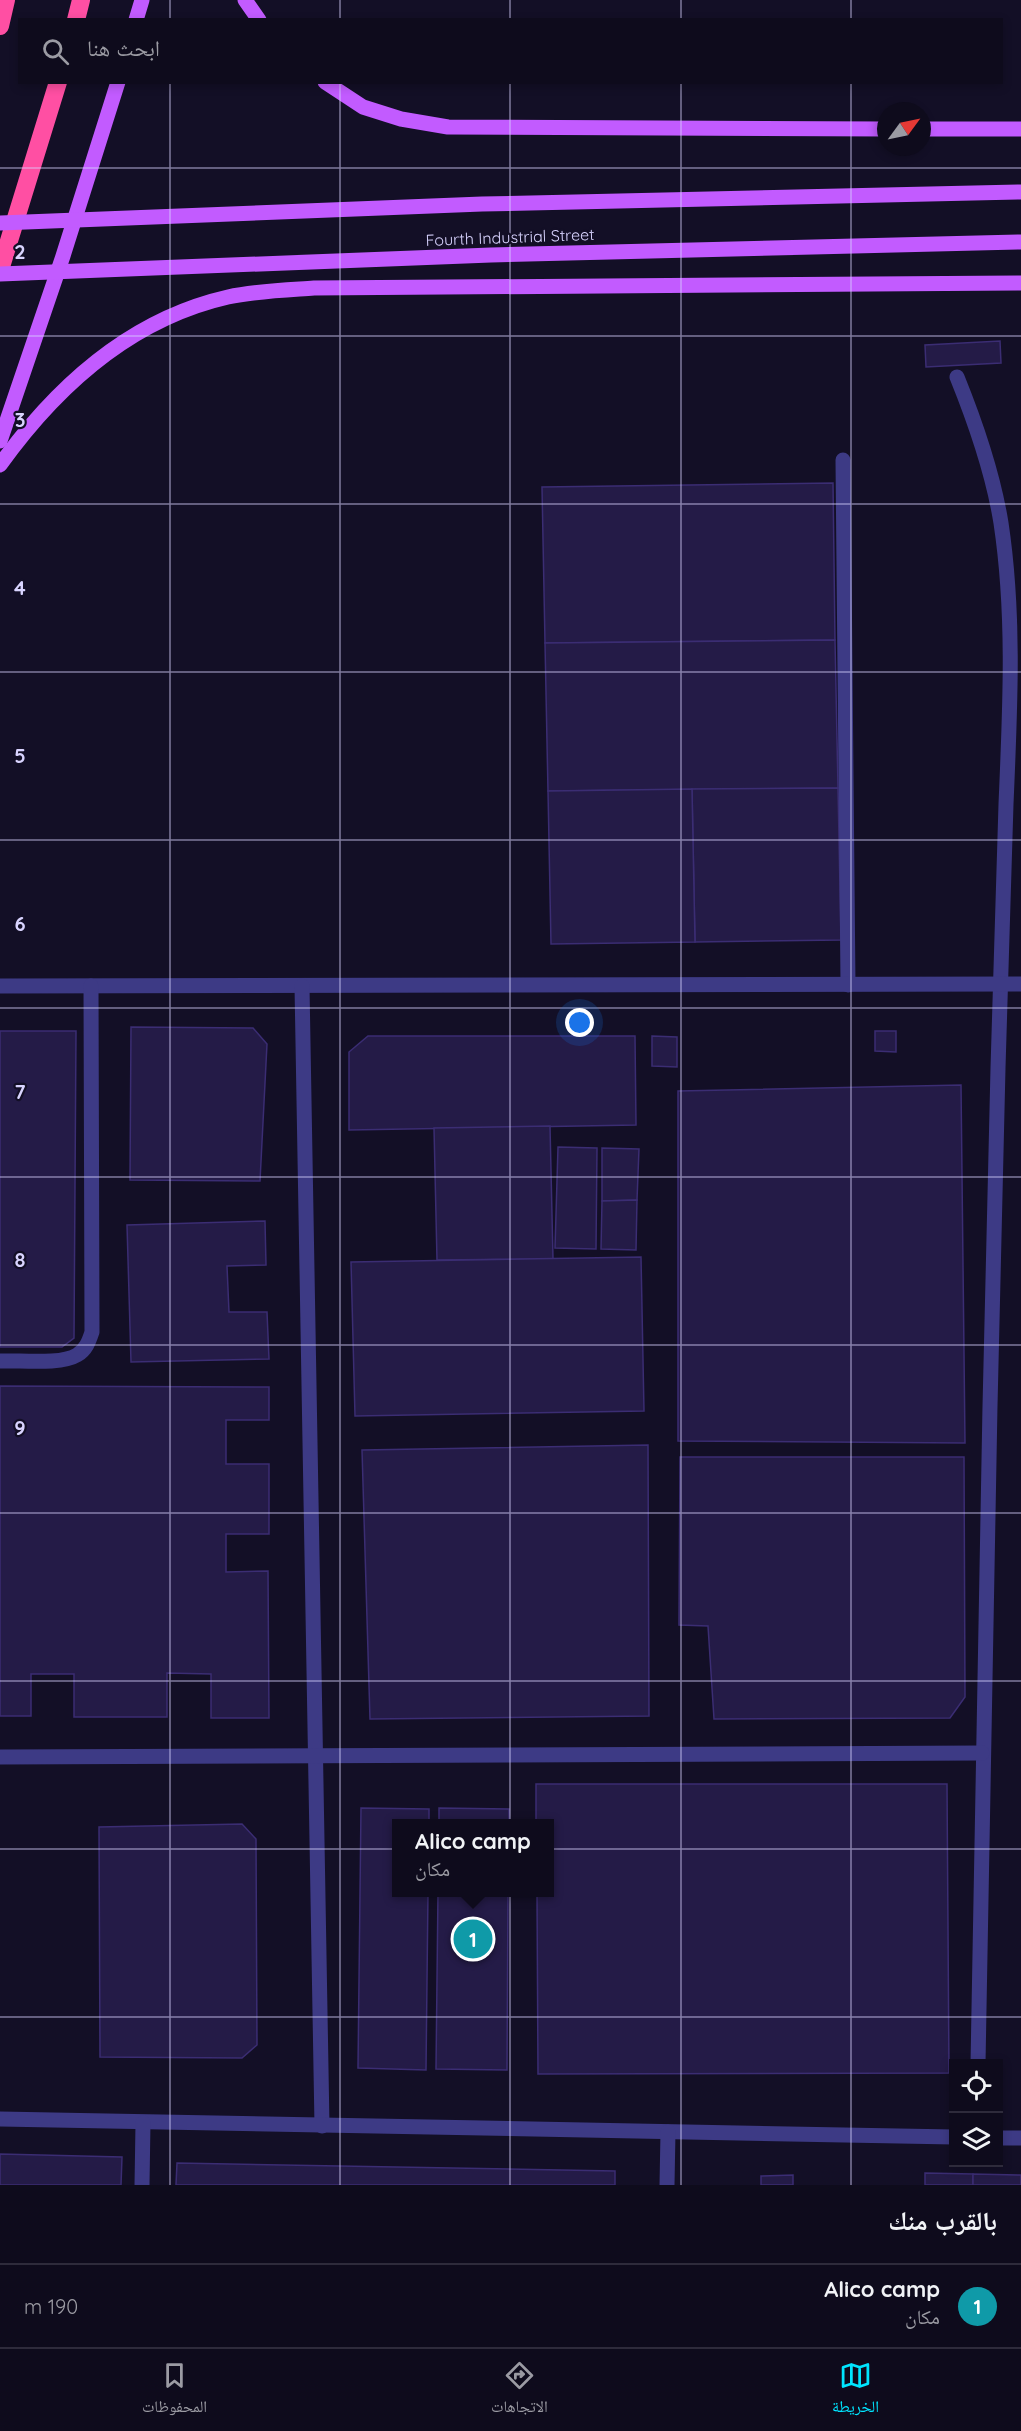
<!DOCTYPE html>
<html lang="ar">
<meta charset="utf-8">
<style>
body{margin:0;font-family:Quicksand,"Noto Naskh Arabic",sans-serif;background:#171425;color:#f1f3f6;direction:rtl}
.controls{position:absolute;right:18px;bottom:18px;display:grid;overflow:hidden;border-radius:0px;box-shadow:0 3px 9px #0003}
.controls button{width:54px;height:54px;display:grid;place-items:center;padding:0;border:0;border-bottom:2px solid #2e2b3b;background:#0e0b1c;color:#f1f3f6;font:30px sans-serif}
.compass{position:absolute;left:877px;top:102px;width:54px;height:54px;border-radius:50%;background:#0e0b1c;box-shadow:0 3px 9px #0003;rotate:57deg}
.you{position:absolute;left:580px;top:1023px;width:21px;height:21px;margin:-15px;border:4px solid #fff;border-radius:50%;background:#1a73e8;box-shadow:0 0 0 9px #1a73e833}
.badge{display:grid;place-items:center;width:39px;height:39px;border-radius:50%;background:#00e5ff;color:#fff;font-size:20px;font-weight:700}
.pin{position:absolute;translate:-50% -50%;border:3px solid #fff;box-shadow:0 2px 6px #0006}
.popup{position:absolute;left:392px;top:1819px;width:162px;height:78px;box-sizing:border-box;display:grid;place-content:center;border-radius:0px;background:#0e0b1c;filter:drop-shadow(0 2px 4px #0005);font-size:20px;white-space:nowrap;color:#9b9ba3}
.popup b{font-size:22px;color:#f1f3f6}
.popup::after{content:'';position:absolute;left:50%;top:100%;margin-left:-12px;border:12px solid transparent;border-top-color:#0e0b1c}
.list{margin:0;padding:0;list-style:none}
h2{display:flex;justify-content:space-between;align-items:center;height:78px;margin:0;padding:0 24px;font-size:26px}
h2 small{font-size:20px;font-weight:400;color:#9b9ba3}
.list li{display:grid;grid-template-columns:39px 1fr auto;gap:18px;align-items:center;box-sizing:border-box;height:84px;padding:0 24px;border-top:2px solid #2e2b3b}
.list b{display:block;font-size:22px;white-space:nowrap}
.list p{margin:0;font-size:20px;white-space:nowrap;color:#9b9ba3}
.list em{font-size:20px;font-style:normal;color:#9b9ba3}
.icon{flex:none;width:33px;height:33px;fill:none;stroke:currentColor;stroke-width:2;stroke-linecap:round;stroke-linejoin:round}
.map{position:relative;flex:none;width:1021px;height:2185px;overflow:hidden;direction:ltr}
.search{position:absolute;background:#0e0b1c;box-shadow:0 3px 9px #0003;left:18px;right:18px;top:18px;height:66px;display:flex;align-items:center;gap:15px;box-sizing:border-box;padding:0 21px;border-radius:0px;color:#9b9ba3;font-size:22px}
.sheet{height:162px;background:#0e0b1c}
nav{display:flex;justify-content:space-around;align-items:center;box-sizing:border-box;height:84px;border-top:2px solid #2e2b3b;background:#0e0b1c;font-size:16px;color:#9b9ba3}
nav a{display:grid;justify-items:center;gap:3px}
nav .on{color:#00e5ff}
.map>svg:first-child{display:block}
.building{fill:#241b47;stroke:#3b2d73;stroke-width:1.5}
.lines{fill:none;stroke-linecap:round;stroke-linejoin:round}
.minor{stroke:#3d3a85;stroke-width:15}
.major{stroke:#c25bff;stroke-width:15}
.highway{stroke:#ff4fa3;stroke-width:18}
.major-bridge{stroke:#c25bff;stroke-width:15}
.grid{fill:none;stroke:#d9d4ff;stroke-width:1.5;stroke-opacity:0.55}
.labels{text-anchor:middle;stroke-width:4.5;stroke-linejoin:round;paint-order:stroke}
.street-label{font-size:16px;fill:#d9d4ff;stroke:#130f26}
.grid-label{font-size:20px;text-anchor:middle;font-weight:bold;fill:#d9d4ff;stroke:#130f26;stroke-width:4.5;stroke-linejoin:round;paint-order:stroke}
</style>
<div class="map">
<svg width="1021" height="2185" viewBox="0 0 1021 2185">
<rect width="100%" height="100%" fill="#130f26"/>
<g class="building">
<polygon points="1000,341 1001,363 926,367 925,345"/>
<polygon points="833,483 835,640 545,643 542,487"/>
<polygon points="835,640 838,788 548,791 545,643"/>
<polygon points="838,788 841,940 695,942 692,789"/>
<polygon points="692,789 695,942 551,944 548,791"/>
<polygon points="131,1027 253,1028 267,1044 260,1181 130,1180"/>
<polygon points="0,1031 76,1031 74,1338 62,1347 0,1347"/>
<polygon points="875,1031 896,1031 896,1052 875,1051"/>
<polygon points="368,1036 635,1036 636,1125 349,1130 349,1052"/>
<polygon points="652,1036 677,1037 677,1067 652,1066"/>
<polygon points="961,1085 965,1443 678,1441 678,1091"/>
<polygon points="550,1126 553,1259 437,1260 434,1128"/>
<polygon points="558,1147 597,1148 596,1249 555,1248"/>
<polygon points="602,1148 639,1149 637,1200 602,1201"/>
<polygon points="637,1200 636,1250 601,1249 602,1201"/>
<polygon points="265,1221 266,1265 227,1266 229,1312 267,1312 269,1359 131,1362 127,1225"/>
<polygon points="641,1257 644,1411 355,1416 351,1262"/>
<polygon points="0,1386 269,1387 269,1420 226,1420 226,1464 269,1464 269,1534 226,1534 226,1572 268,1571 269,1718 211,1718 211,1674 167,1673 167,1717 74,1717 74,1674 31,1674 31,1716 0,1716"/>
<polygon points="648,1445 649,1716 370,1719 362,1450"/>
<polygon points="680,1457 964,1457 965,1697 950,1718 714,1719 708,1626 679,1625"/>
<polygon points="536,1784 947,1784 949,2073 538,2074 537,1892 550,1892 550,1824 536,1824"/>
<polygon points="361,1808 429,1809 429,1824 396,1824 396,1892 428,1892 426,2070 358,2068"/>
<polygon points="439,1808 509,1809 509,1824 439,1824"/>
<polygon points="242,1824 256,1839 257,2045 242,2058 100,2057 99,1827"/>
<polygon points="438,1892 508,1892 507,2070 436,2069"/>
<polygon points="0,2154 122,2157 121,2185 0,2185"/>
<polygon points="177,2163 615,2171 615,2185 176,2185"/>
<polygon points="925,2173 973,2174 973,2185 925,2185"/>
<polygon points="973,2174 1021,2175 1021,2185 973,2185"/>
<polygon points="793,2175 793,2185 761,2185 761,2176"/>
</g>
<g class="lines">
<g class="minor">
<path d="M957,377C976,424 993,473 1001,523C1015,616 1010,710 1006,804C1003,892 1000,980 998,1068C990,1400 982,1731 978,2064"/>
<polyline points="843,460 848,985"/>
<polyline points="0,986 1021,984"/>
<polyline points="302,986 322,2126"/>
<path d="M0,1361C19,1360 61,1365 77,1355C86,1350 89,1341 92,1332L91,986"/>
<polyline points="0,1757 982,1753"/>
<polyline points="0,2119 954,2137"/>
<polyline points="998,2138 1021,2138"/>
<polyline points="142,2185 143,2123"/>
<polyline points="667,2185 668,2132"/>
</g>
<g class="major">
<polyline points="245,0 259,20"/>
<polyline points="136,20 142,0"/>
<polyline points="325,82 363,107 401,119 448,127 886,129"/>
<polyline points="922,129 1021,129"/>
<polyline points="0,441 63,256 118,82"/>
<path d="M0,465C56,387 131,319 228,297C256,291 285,290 314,288L1021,283"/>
</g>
<g class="highway">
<polyline points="76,20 81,0"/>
<polyline points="0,26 6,0"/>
<polyline points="0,270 58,82"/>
</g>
<g class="major-bridge">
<polyline points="0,223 482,204 1021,192"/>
<polyline points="0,274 491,255 1021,242"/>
</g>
</g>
<path class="grid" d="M170,0V20M340,0V20M510,0V20M681,0V20M851,0V20M170,82V2185M340,82V2185M510,82V2185M681,82V2185M851,82V2185M0,168H1021M0,336H1021M0,504H1021M0,672H1021M0,840H1021M0,1008H1021M0,1177H1021M0,1345H1021M0,1513H1021M0,1681H1021M0,1849H1021M0,2017H1021"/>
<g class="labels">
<g class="street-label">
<text transform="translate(510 237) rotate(-2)" y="6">Fourth Industrial Street</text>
</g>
</g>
<g class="grid-label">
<text x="20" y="259">2</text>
<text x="20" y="427">3</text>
<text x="20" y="595">4</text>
<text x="20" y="763">5</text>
<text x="20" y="931">6</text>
<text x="20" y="1099">7</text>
<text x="20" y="1267">8</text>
<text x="20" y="1435">9</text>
</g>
</svg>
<div class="controls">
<button><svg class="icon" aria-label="locate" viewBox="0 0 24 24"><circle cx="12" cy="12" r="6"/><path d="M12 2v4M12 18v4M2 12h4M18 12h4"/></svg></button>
<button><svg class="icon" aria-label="layers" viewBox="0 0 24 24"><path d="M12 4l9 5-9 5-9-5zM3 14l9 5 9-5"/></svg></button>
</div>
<svg class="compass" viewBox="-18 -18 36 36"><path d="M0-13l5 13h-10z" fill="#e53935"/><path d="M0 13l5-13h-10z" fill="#9b9ba3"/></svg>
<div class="you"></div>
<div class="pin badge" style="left:473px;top:1939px;background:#0f9aa8">1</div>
<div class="popup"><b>Alico camp</b>مكان</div>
<div class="search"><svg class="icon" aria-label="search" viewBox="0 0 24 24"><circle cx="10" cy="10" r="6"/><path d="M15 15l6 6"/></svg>ابحث هنا</div>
</div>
<section class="sheet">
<h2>بالقرب منك<small></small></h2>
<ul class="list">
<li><span class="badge" style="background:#0f9aa8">1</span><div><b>Alico camp</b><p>مكان</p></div><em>190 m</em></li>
</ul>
</section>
<nav>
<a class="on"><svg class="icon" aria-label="map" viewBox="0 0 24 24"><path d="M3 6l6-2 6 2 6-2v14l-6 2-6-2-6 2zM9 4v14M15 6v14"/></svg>الخريطة</a>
<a><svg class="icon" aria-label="directions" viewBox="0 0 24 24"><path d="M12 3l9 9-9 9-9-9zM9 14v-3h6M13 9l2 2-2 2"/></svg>الاتجاهات</a>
<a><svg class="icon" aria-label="saved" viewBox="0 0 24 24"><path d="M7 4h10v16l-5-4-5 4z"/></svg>المحفوظات</a>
</nav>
